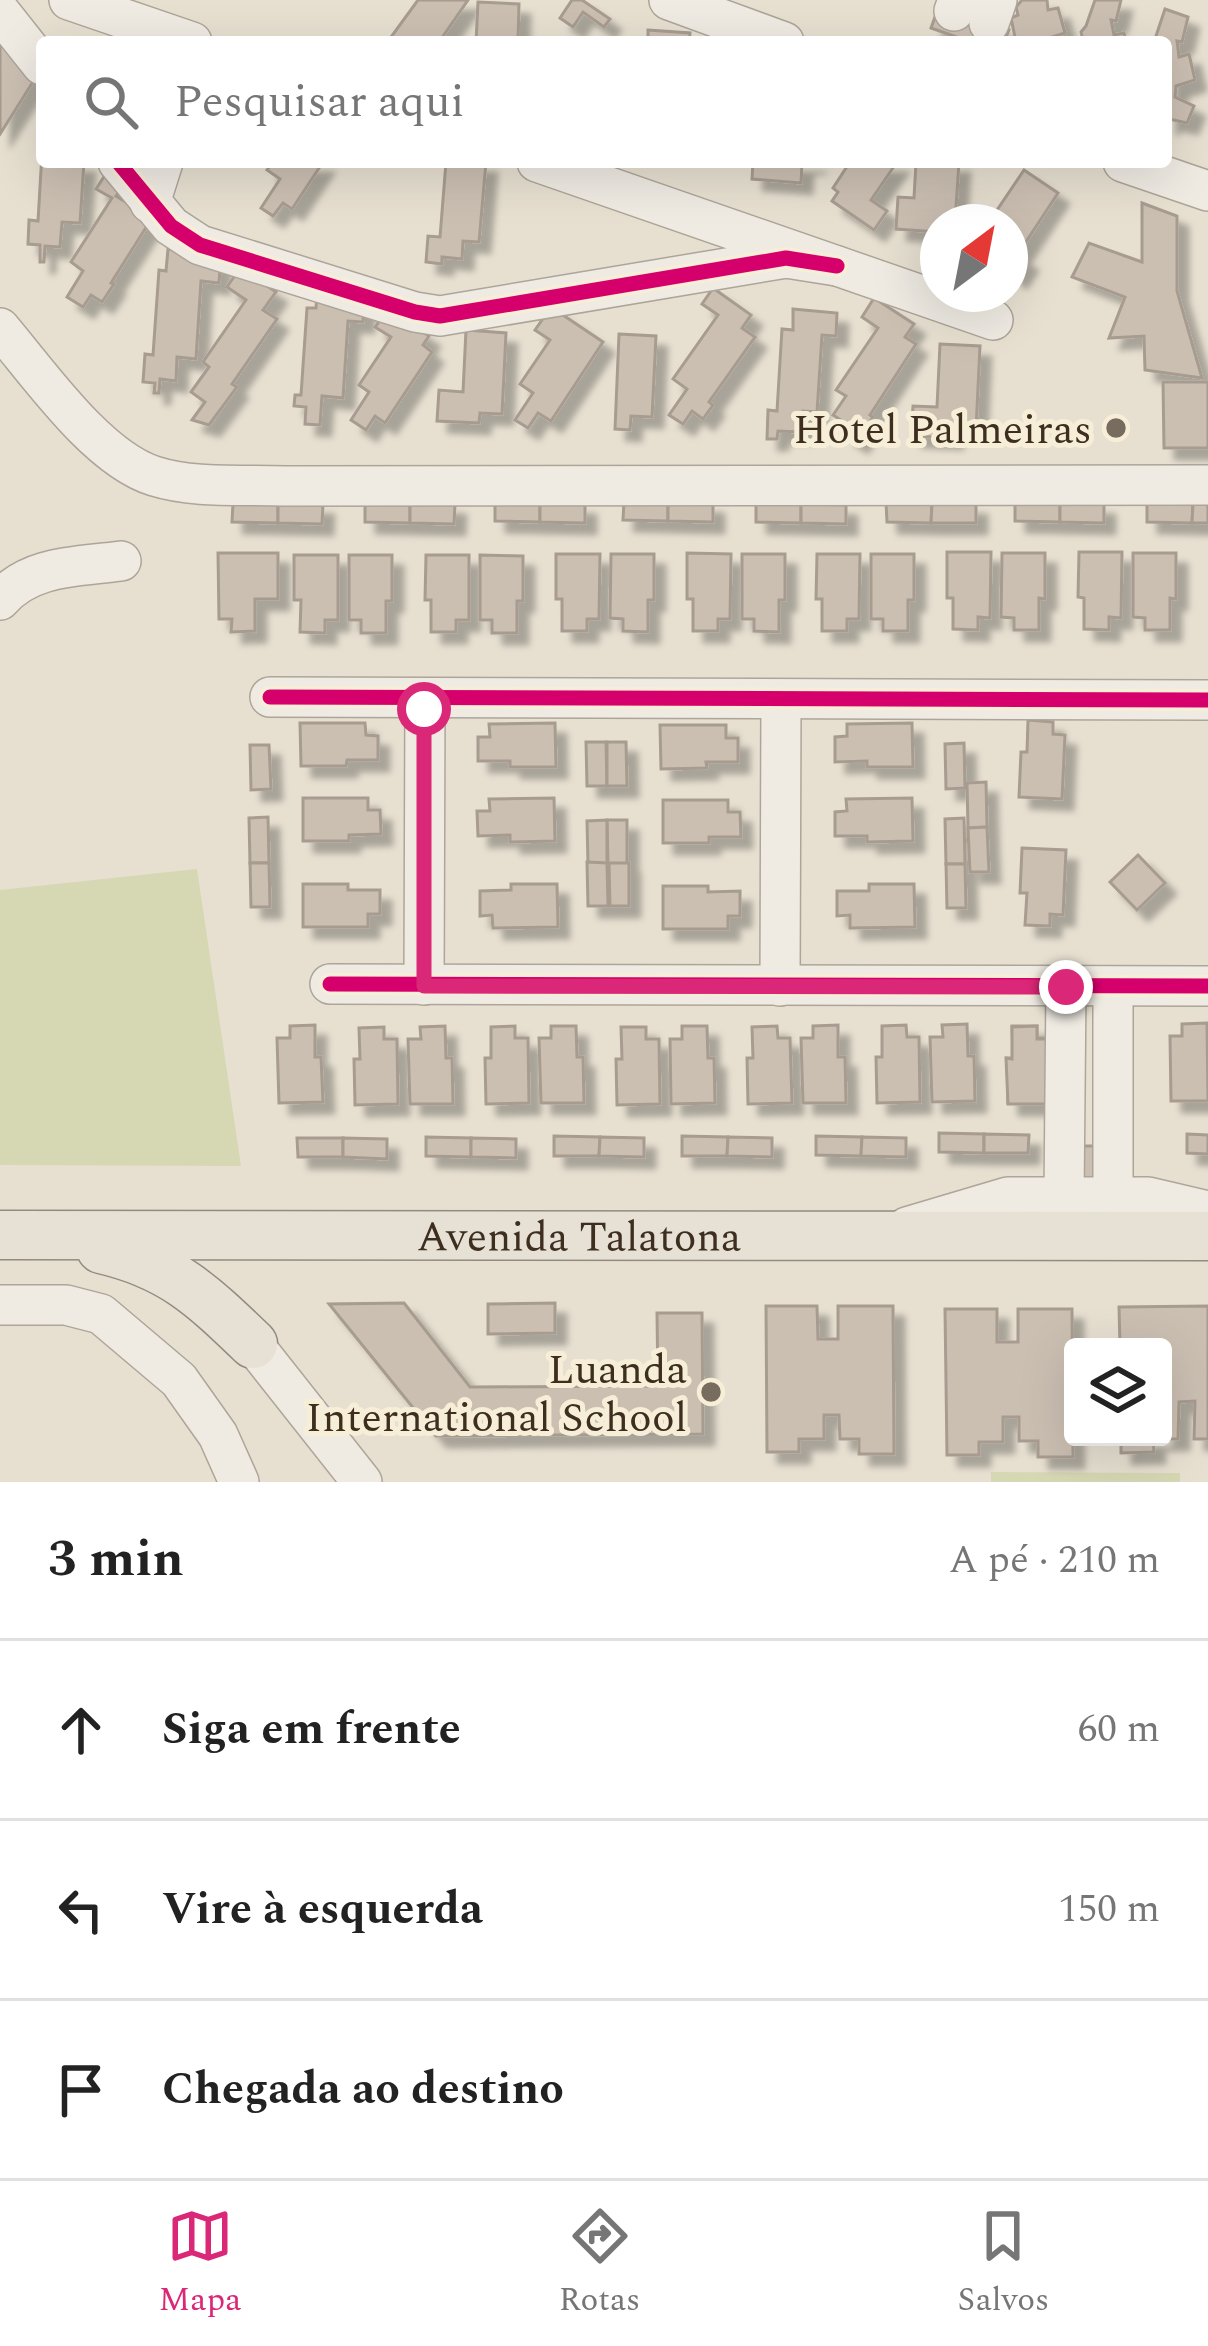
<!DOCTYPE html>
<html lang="pt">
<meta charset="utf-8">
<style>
body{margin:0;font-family:Spectral,serif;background:#f2f2f2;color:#222}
.controls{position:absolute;right:36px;bottom:36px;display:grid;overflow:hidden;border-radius:12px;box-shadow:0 12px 48px #0002}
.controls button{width:108px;height:108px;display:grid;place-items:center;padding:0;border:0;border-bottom:3px solid #e0e0e0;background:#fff;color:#222;font:60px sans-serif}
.compass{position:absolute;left:920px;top:204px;width:108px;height:108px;border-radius:50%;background:#fff;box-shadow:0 12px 48px #0002;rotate:32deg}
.stop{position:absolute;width:36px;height:36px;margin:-27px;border:9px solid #db2777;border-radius:50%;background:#fff}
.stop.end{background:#db2777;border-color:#fff;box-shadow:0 3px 12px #0008}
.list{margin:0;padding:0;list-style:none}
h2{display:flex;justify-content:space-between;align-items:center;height:156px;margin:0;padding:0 48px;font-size:51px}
h2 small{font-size:39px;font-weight:400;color:#767676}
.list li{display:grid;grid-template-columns:78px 1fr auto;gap:36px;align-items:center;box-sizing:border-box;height:180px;padding:0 48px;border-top:3px solid #e0e0e0}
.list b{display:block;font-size:45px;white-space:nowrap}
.list em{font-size:39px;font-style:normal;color:#767676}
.icon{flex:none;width:66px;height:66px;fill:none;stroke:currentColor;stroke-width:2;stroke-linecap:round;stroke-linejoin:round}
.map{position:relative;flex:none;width:1208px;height:1482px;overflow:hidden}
.search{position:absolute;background:#fff;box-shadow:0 12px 48px #0002;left:36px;right:36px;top:36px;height:132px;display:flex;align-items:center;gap:30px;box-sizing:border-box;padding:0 42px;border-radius:12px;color:#767676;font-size:45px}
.sheet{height:696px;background:#fff}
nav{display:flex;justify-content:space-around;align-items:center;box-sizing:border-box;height:168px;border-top:3px solid #e0e0e0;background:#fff;font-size:33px;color:#767676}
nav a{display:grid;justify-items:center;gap:6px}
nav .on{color:#db2777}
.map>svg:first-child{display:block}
.green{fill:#d6d7b3}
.building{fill:#cbbfb2;stroke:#a89c90;stroke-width:3;filter:url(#shadow)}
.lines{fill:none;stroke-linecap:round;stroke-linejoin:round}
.minor-casing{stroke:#ada599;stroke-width:42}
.major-casing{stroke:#928b80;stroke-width:51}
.minor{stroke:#efebe3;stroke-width:39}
.major{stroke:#e6e1d4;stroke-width:48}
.cycleway-casing{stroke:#f7eed8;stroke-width:22}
.cycleway{stroke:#d6006c;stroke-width:15}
.route{stroke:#db2777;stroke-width:15}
.poi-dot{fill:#786c5e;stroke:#f7eed8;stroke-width:4.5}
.labels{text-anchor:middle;stroke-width:10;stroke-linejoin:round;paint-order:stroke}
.poi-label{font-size:42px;fill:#3d2e20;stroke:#f7eed8;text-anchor:end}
.street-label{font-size:42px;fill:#3d2e20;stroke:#f7eed8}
</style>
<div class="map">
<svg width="1208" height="1482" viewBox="0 0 1208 1482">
<defs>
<filter id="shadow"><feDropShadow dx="11" dy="11" stdDeviation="3" flood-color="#0004"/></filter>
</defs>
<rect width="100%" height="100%" fill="#e7e0d1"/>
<g class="green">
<polygon points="197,869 241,1166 0,1165 0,890"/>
<polygon points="991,1472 1180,1473 1180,1482 991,1482"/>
</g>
<g class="building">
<polygon points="418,0 468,0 439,42 392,42 391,37"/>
<polygon points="572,0 582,0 610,19 604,27 583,12 573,27 560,18"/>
<polygon points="1022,0 1047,0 1048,10 1058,8 1065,33 1045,39 1045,42 1016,42 1011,18 1018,15 1016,7"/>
<polygon points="1095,0 1121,0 1116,21 1111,20 1114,35 1124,33 1126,42 1077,42 1083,40 1081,32 1086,26"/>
<polygon points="478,2 519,4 518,42 476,42"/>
<polygon points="939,6 1009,30 1004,42 971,42 931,28"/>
<polygon points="1165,9 1188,17 1182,42 1177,41 1179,57 1189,54 1195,80 1176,86 1175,97 1194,106 1187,123 1169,119 1166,125 1166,42 1154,42"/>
<polygon points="0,25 38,74 0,134"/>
<polygon points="648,30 690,33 689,42 648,40"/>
<polygon points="42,153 42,162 84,162 80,223 62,222 60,247 45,246 44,262 40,262 40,245 28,244 29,220 38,221"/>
<polygon points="273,162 323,162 292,209 283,203 273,216 261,208 280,179 267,170"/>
<polygon points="446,162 486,162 479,242 463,241 462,259 442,257 442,264 426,262 428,236 440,237"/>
<polygon points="753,162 816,162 802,163 801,183 752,179"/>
<polygon points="850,162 897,162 871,200 887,211 874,230 832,201 838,192 833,188"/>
<polygon points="916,162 959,162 955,222 938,222 938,232 896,229 898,197 914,198"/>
<polygon points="1024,170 1058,193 1018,254 1027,260 1016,277 1010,273 1010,222 989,222"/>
<polygon points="107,172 125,183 116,196 152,218 111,283 114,284 102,302 91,295 83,307 67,297 83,271 71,262 112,198 96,189"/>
<polygon points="1142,203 1177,216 1177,291 1202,378 1145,370 1144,336 1109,338 1125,297 1072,277 1089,243 1142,262"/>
<polygon points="168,249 221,253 219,283 201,281 196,359 177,357 176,381 160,379 159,393 154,393 155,383 143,382 145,354 153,355 159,270 166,271"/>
<polygon points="240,268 276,292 263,310 277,319 232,384 237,387 209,425 192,420 205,402 191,392 209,367 203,362 246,300 227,287"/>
<polygon points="713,288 751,315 742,328 755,337 709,402 713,405 703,419 692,411 683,424 669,415 687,389 673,379 718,315 702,304"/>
<polygon points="317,293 365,296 363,322 348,321 343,398 322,396 320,425 305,424 306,407 294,406 295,395 301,395 307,308 316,308"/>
<polygon points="874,298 914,324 905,337 916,344 870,415 873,417 857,442 845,434 850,426 833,415 846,396 836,390 878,328 862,317"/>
<polygon points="551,307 603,342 551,421 538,413 528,428 515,420 533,393 520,384 550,340 535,330"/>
<polygon points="388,309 429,336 423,345 432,352 385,423 375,416 366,430 351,420 369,392 359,385 391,337 375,327"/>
<polygon points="793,309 837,313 836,336 822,335 817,412 803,411 802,432 778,431 777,439 767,439 768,410 777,411 782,329 793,330"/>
<polygon points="466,330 506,333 502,414 480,413 479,423 437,421 439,390 463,392"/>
<polygon points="619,334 656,336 652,417 631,416 630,430 615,429"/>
<polygon points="940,344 980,346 976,429 952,428 952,438 911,436 913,406 937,407"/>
<polygon points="1163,382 1208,382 1208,448 1164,448"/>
<polygon points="624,501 668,502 668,521 623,520"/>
<polygon points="495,502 540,503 540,522 495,521"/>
<polygon points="668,502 713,503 713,522 668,521"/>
<polygon points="886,502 932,504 931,523 887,522"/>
<polygon points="1015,502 1060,503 1060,522 1015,521"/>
<polygon points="233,503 278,503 278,523 232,522"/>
<polygon points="278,503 323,504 322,524 278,523"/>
<polygon points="365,503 410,503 410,523 365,522"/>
<polygon points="410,503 455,504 454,524 410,523"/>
<polygon points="540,503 585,504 585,523 540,522"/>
<polygon points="756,503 801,504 801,523 756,522"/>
<polygon points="1060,503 1104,504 1104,523 1060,522"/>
<polygon points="1147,503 1193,504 1192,523 1147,522"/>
<polygon points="801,504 846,505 846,524 801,523"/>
<polygon points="932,504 976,504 976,523 931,523"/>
<polygon points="1193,504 1208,504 1208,523 1192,523"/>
<polygon points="947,552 991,552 990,618 978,617 978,630 953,629 953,598 947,598"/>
<polygon points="1079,552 1122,552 1121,618 1109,617 1109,630 1084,629 1084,598 1078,597"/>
<polygon points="218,553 278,553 278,599 255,599 255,631 231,632 232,619 219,619"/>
<polygon points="687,553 731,554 730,619 718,619 718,631 693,631 693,599 687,599"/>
<polygon points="1002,553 1045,553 1045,599 1039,598 1039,630 1014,630 1014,618 1001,617"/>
<polygon points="1133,553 1176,553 1176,599 1170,598 1170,630 1145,630 1145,618 1133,617"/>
<polygon points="556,554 600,554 599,619 587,619 587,631 562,631 562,599 556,599"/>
<polygon points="611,554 654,554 654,600 648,600 648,632 623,631 623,619 610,618"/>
<polygon points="742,554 785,554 785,600 779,600 779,632 754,631 754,619 742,619"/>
<polygon points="817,554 860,554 859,619 847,619 847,631 822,631 822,599 816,599"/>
<polygon points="871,554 914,554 914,600 908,600 908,631 883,631 883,619 871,619"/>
<polygon points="294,555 338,555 338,620 325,620 325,633 300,632 301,600 294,600"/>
<polygon points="349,555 392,555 392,601 386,601 386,633 361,633 361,620 349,620"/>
<polygon points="426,555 469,555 469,620 456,620 456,632 431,632 431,600 425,600"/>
<polygon points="480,555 523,556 523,601 517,601 517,633 492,633 492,620 480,620"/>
<polygon points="1028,720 1053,722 1053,734 1065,735 1062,799 1019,797 1021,752 1027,752"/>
<polygon points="300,723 365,723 366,735 378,736 378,760 347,760 346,766 301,766"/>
<polygon points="555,723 556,767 510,767 510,761 478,761 478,737 490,737 489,724"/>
<polygon points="912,723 913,767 867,767 867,761 835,762 835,737 847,736 847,724"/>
<polygon points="660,725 726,725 726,738 738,738 738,762 706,762 707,768 661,769"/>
<polygon points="586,742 606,742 607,786 587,786"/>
<polygon points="607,742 626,742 627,786 607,786"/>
<polygon points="964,743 965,788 946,789 945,744"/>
<polygon points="250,745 269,745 271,789 251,790"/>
<polygon points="986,782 987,827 968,828 967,783"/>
<polygon points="303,798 368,798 368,810 380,810 381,834 349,835 349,841 303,841"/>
<polygon points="554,798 555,841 510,842 510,835 478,836 477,811 490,811 489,799"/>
<polygon points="912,798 913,841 867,842 867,836 835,836 835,812 847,811 846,799"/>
<polygon points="663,800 728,800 728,812 740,812 741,837 709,837 709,843 663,843"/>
<polygon points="268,817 269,863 250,863 249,818"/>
<polygon points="964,818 965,864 946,864 945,819"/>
<polygon points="607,820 627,820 627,864 608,864"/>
<polygon points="607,820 607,864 588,864 587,821"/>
<polygon points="987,827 989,872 970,872 968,828"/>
<polygon points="1022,848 1066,850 1063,915 1050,914 1050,926 1025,925 1027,893 1020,893"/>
<polygon points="1138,855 1165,883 1137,910 1110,882"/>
<polygon points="587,862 607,863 608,906 588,906"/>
<polygon points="250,863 269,863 270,907 251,907"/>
<polygon points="609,863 629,863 629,906 610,906"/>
<polygon points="946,864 965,864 966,908 947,908"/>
<polygon points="303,884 348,884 348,890 380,890 380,914 368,914 368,927 303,927"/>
<polygon points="511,884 557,884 558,927 493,928 492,915 480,916 480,891 511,890"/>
<polygon points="869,884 914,884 915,927 850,928 850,915 837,916 837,891 869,891"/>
<polygon points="663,886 708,886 708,892 740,891 740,916 728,916 728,929 663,929"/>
<polygon points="1207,1023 1208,1101 1171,1101 1170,1036 1182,1036 1182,1024"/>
<polygon points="967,1024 968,1056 974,1056 975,1101 932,1102 930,1037 943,1037 942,1025"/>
<polygon points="315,1025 315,1057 321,1057 323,1102 279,1103 277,1038 290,1038 290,1026"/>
<polygon points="838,1025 838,1057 845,1057 846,1103 803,1103 801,1038 813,1038 813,1026"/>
<polygon points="906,1025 907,1037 919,1037 920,1102 877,1103 876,1057 882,1057 882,1026"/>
<polygon points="445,1026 446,1058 452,1058 453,1104 410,1104 408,1039 421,1039 420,1027"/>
<polygon points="515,1026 515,1038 528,1038 529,1103 486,1104 485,1058 491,1058 491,1027"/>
<polygon points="551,1026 576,1026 577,1057 583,1057 584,1103 541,1103 539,1038 551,1038"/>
<polygon points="682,1026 707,1026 708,1058 714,1058 715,1103 671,1104 670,1039 682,1039"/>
<polygon points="777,1026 778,1038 790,1038 792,1103 748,1104 747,1058 753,1058 752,1027"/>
<polygon points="1012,1026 1037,1026 1037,1038 1050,1038 1051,1103 1008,1103 1007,1058 1013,1058"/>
<polygon points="1037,1026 1037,1039 1049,1039 1051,1104 1008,1104 1006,1058 1012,1059 1012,1027"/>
<polygon points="384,1027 384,1039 397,1039 398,1104 355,1105 354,1059 360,1059 359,1028"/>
<polygon points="621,1027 646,1027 646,1039 659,1039 660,1104 617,1105 616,1059 622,1059"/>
<polygon points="939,1133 984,1134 984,1153 939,1152"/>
<polygon points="984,1134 1029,1135 1028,1153 984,1153"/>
<polygon points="1187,1134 1208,1135 1208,1154 1187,1153"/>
<polygon points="554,1136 600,1137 599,1156 554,1156"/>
<polygon points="682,1136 728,1137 727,1156 682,1156"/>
<polygon points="816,1136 862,1137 861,1156 816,1155"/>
<polygon points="426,1137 471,1138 471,1157 426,1156"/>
<polygon points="600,1137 644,1138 644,1157 599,1156"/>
<polygon points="728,1137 772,1138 772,1157 727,1156"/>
<polygon points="862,1137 906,1138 906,1157 861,1156"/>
<polygon points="297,1138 343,1138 343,1157 298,1157"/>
<polygon points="343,1138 387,1139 387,1159 343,1157"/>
<polygon points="471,1138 516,1139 516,1158 471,1157"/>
<polygon points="1078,1146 1100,1146 1101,1182 1079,1182"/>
<polygon points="404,1303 470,1387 658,1386 657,1313 702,1313 703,1434 436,1436 329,1304"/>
<polygon points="555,1303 555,1333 488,1334 488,1304"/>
<polygon points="766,1306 817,1306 818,1339 838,1339 838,1306 893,1306 894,1454 859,1454 859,1439 840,1439 839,1415 824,1415 824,1439 799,1439 799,1452 767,1452"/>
<polygon points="1208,1306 1208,1439 1194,1439 1195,1401 1179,1402 1178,1439 1153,1439 1154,1452 1121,1453 1121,1437 1163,1437 1163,1347 1120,1347 1119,1307"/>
<polygon points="945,1309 997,1309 997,1342 1018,1342 1018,1309 1072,1309 1073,1457 1038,1457 1038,1441 1019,1441 1019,1417 1003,1417 1003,1442 979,1442 979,1455 947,1455"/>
</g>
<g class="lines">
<defs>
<g id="minor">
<polyline points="69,0 192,42"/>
<polyline points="669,0 784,42"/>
<polyline points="954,11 958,0"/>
<polyline points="0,12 42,65"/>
<polyline points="989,23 997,0"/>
<polyline points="118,162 171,226 200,245 415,312 440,316 786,258 837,266"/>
<polyline points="537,162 993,320"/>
<polyline points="1123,162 1208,191"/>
<polyline points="150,203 163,162"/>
<path d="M0,328C39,374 97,458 154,476C195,489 243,484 285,486L1208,485"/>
<path d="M0,600C30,565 77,567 121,561"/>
<polyline points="270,697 1208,700"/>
<polyline points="330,984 1208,986"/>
<polyline points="424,985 425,698"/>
<polyline points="780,986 781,700"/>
<polyline points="1113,987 1113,1197"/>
<polyline points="1064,1197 1066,987"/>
<polyline points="907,1227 1008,1197 1148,1197 1208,1211"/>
<polyline points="0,1305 66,1305 101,1314 179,1380 218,1435 239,1482"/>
<polyline points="253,1344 362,1482"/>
</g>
<g id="major">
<path id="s1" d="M0,1235L1208,1236"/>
<path d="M101,1249C171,1265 202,1295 253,1344"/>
</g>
</defs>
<use href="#minor" class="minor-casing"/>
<use href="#major" class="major-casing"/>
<use href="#minor" class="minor"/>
<use href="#major" class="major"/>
<defs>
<g id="cycleway">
<polyline points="118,162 171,226 200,245 415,312 440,316 786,258 837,266"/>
<polyline points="270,697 1208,700"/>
<polyline points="330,984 1208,986"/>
</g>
</defs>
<use href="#cycleway" class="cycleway-casing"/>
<use href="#cycleway" class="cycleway"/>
</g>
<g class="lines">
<polyline class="route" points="424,709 424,986 1066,987"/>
</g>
<g class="poi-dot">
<circle cx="1116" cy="428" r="12"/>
<circle cx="711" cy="1392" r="12"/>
</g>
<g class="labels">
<g class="poi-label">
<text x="1092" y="443">Hotel Palmeiras</text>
<text x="687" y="1383">Luanda<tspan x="687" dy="48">International School</tspan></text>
</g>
<g class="street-label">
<text dy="15" stroke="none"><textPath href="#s1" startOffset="579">Avenida Talatona</textPath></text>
</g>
</g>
</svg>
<div class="controls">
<button><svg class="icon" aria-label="layers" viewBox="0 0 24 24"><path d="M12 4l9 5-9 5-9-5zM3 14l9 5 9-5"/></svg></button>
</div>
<svg class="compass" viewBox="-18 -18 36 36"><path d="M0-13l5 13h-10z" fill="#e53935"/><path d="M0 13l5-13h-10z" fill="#767676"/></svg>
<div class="stop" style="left:424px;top:709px"></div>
<div class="stop end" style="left:1066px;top:987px"></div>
<div class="search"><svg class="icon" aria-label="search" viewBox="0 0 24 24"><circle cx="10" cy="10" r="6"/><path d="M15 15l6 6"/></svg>Pesquisar aqui</div>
</div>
<section class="sheet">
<h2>3 min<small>A pé · 210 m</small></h2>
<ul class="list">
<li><svg class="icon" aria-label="ahead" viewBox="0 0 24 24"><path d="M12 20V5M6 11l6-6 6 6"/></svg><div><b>Siga em frente</b></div><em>60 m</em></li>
<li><svg class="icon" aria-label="left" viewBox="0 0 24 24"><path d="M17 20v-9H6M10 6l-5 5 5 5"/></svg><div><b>Vire à esquerda</b></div><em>150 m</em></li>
<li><svg class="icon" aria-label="arrive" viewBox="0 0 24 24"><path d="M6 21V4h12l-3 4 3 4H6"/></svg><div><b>Chegada ao destino</b></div></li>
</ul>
</section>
<nav>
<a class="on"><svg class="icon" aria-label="map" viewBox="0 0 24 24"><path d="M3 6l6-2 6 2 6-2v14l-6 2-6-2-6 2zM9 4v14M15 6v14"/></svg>Mapa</a>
<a><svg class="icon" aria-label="directions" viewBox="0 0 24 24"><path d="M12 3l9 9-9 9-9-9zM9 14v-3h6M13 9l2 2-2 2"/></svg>Rotas</a>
<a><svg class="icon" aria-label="saved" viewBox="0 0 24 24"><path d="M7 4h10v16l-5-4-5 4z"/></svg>Salvos</a>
</nav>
